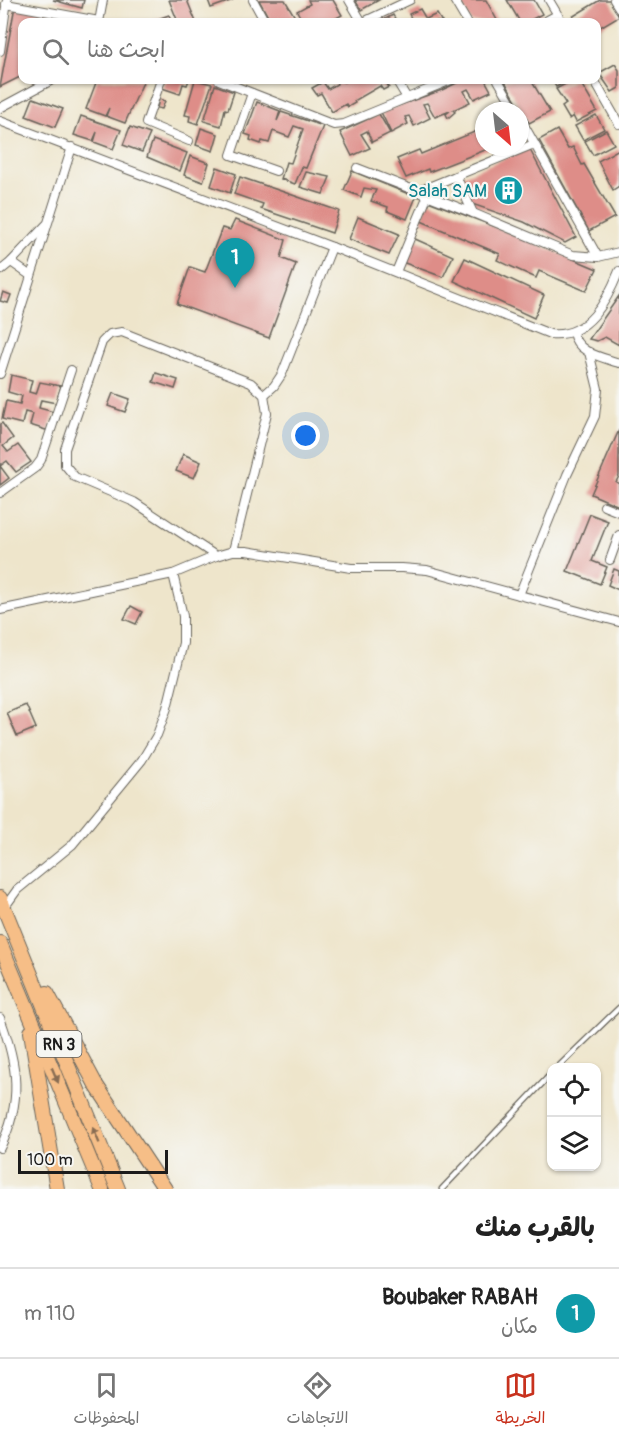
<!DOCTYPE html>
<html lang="ar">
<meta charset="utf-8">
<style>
body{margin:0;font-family:Pangolin,"Playpen Sans Arabic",sans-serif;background:#f2f2f2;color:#222;direction:rtl}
.controls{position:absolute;right:18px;bottom:18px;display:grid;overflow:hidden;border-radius:12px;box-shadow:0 2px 4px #0004}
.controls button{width:54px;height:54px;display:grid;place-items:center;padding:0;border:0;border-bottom:2px solid #e0e0e0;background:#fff;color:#222;font:30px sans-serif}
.compass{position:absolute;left:475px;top:102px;width:54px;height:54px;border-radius:50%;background:#fff;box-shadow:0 2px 4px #0004;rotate:152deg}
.scale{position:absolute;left:18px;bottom:15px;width:150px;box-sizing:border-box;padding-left:6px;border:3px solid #1c1c1c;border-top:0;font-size:16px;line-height:21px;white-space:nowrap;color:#1c1c1c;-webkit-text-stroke:4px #f6f6f2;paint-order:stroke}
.you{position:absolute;left:306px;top:436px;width:21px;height:21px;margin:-15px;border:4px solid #fff;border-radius:50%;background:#1a73e8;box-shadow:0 0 0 9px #1a73e833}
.badge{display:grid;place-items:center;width:39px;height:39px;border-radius:50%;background:#c8321e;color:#fff;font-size:20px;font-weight:700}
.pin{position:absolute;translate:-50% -50px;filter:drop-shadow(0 2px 3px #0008)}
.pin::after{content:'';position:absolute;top:32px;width:21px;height:18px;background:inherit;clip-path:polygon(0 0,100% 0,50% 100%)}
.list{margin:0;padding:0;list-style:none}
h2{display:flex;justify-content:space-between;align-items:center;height:78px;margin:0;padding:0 24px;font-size:26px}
h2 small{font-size:20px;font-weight:400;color:#767676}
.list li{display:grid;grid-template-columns:39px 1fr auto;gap:18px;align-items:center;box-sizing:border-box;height:90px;padding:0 24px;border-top:2px solid #e0e0e0}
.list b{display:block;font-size:22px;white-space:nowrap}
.list p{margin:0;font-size:20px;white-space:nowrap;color:#767676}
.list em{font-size:20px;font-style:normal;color:#767676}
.icon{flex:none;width:33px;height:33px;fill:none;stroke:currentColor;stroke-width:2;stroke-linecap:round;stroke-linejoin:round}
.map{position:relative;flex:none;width:619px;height:1189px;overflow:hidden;direction:ltr}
.search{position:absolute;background:#fff;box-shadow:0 2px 4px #0004;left:18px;right:18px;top:18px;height:66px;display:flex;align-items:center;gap:15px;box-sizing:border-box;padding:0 21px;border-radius:12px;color:#767676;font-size:22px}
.sheet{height:168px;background:#fff}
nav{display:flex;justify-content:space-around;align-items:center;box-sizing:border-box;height:84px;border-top:2px solid #e0e0e0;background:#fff;font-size:16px;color:#767676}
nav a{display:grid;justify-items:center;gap:3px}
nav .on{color:#c8321e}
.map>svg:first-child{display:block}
.building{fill:#de8d88}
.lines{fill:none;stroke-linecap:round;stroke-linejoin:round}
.service-casing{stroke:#666259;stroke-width:7}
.minor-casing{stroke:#666259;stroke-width:10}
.trunk-casing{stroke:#666259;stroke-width:16}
.service{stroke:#fff;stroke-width:4.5}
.minor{stroke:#fff;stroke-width:8}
.trunk{stroke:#f6be87;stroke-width:14}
.oneway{fill:#896d52}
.labels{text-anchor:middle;stroke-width:4.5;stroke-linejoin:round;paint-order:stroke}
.shield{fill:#f6f6f2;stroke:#5d5d5c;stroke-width:1.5}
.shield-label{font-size:16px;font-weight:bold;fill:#1c1c1c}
.culture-label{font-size:18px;fill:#0d838f;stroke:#f6f6f2;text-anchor:end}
</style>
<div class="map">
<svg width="619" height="1189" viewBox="0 0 619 1189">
<rect width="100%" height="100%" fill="#f6f6f2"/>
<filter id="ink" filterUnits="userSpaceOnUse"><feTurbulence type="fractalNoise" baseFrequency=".0167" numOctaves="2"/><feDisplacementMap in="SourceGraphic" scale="12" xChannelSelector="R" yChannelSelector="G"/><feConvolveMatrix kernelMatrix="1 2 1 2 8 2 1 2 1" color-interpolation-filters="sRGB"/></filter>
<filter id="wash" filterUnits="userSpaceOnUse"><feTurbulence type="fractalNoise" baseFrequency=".008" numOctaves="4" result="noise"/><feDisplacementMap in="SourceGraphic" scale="24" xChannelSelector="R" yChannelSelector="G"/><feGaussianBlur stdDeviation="1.35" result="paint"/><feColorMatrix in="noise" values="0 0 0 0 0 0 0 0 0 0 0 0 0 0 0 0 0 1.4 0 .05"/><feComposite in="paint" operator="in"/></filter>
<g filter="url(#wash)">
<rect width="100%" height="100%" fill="#eee5cb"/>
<g id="blocks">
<g class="building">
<polygon points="53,0 84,0 82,8"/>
<polygon points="169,0 187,0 196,22 178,22"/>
<polygon points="208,0 233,0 211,8"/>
<polygon points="259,0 285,0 298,22 271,22"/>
<polygon points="308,0 333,0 342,15 329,22 303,22 297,11 310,4"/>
<polygon points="355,0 379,0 361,10"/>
<polygon points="459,0 486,0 498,22 471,22"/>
<polygon points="507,0 534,0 542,14 527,22 520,22"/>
<polygon points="600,0 610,0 619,16 597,29 597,22 569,22 567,20"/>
<polygon points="15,6 83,20 82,22 22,22 22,76 0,87"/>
<polygon points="420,9 426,19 437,14 442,22 413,22 409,14"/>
<polygon points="169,15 172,22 152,22 152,21"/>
<polygon points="393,15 397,22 380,22"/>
<polygon points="615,64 619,70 619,88 612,92 599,73"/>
<polygon points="97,80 144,80 125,123 106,116 109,108 105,116 86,109"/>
<polygon points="165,80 189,80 187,85 183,84 180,94 162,88"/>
<polygon points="195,80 212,84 198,124 189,121 190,116 185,115"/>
<polygon points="339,80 343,80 344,82 350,80 384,80 389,87 383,90 380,86 354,101 355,103 348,107 346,104 332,112 321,93 317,95 312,88 323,82 328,89 337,84 336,81"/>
<polygon points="463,80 485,80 491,91 474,99 468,89 464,91 470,102 453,110 455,112 448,118 446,114 450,111 435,117 427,103 423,104 430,118 414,126 409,116 405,117 408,124 391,133 381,112 442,90"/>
<polygon points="504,80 531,80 550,112 529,123"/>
<polygon points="552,80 569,80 556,87"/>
<polygon points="573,80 579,80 597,111 576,122 573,116 569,119 562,107 566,104 556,89"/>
<polygon points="215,85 234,92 228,110 225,109 221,126 204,121"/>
<polygon points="33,98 63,109 55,127 26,116"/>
<polygon points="159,99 165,101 162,109 157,108"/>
<polygon points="257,102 280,111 277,121 281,112 323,126 306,168 302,167 295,184 281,179 286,162 291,163 303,129 294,126 289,137 273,131 269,143 262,141 261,144 250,140 251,136 245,134"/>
<polygon points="379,114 390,133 372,142 367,131 361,134 370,148 352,156 340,132"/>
<polygon points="596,115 604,129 583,140 575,126"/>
<polygon points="81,116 121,130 113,149 94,142 97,132 93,141 74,135"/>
<polygon points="130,127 150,134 142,152 123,145"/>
<polygon points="201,128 218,134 213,151 196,145"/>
<polygon points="484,128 484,147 493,147 429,172 428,169 406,178 397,159 419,150 421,154"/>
<polygon points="557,130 568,149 573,147 582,165 584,164 615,217 589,231 539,140"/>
<polygon points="606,130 614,144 593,155 585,141"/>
<polygon points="153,140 187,153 180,171 147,157"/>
<polygon points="529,148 576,237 565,243 524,222 472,204 460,177"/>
<polygon points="619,149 619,186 613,190 598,161"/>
<polygon points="190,156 209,163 203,182 184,175"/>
<polygon points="217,167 236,174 230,193 211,186"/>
<polygon points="352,171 416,197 407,219 387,211 388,207 371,201 376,190 364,188 361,197 344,190"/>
<polygon points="306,172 330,177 323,194 300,187"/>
<polygon points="240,177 339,211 332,233 261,209 263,204 234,194"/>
<polygon points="428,201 509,232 597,269 586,291 539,271 536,278 497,260 500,254 421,221"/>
<polygon points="358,217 399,234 389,255 349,239"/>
<polygon points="235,220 286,240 281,258 296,264 269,338 177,304 190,267 205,272 222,228 230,230"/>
<polygon points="413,238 453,256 443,277 402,262"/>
<polygon points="465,258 544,295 534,318 454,281"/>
<polygon points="3,292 11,295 8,303 0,301"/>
<polygon points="619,296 619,345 605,337 597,341 589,339"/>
<polygon points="156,373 178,380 175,389 153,382"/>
<polygon points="11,375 32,380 29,392 36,394 40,382 61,386 56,403 41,400 39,408 54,412 49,431 30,425 33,414 25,412 22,424 2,419 6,401 20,404 22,396 8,392"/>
<polygon points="113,393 130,399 125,412 108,406"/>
<polygon points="2,423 13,438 3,446 8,452 18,445 31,462 16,472 7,461 0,466 0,424"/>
<polygon points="619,430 619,476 616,482 619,484 619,506 591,494"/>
<polygon points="183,454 201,462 194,478 176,471"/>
<polygon points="0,466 9,478 0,485"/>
<polygon points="590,514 608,521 592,561 607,567 600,584 567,571"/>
<polygon points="614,569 619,571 619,590 608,585"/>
<polygon points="131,606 142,612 136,624 124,619"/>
<polygon points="26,705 36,728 17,736 7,713"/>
</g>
</g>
</g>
<g filter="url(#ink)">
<use href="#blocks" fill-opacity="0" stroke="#666259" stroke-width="1.5"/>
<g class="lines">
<defs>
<g id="service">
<polyline points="557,1068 619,1008"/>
<polyline points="442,1189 552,1073"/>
</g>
<g id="minor">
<polyline points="253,0 265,22"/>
<polyline points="349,0 362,22"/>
<polyline points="454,0 467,22"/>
<polyline points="549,0 562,22"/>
<polyline points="614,0 619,8"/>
<polyline points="6,4 99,21"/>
<polyline points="99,22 103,0"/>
<polyline points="363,22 410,0"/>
<polyline points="544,22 557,15"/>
<polyline points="0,51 7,0"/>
<polyline points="161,80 146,123 189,141"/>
<polyline points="219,80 334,125 344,124 451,80"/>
<polyline points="396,80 407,98"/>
<polyline points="498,80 516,111"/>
<polyline points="594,80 619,124"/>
<polyline points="252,93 231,155 276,171"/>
<polyline points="0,108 52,80"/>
<polyline points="520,118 598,257"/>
<path d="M0,121L332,247L550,334C588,338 607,301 619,271"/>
<polyline points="357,168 473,213 573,255 598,257 619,252"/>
<polyline points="456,176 473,213"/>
<polyline points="419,191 534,144"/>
<polyline points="11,262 31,276"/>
<polyline points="0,271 11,262 46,225"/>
<polyline points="396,272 428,195"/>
<path d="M573,332C576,353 602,357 619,363"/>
<polyline points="0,374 72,147"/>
<polyline points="264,395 274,386 282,374 332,247"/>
<polyline points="0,493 35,468 41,460 71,370"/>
<polyline points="604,506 619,512"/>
<polyline points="216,556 134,502 75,477 65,465 65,449 102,342 110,334 122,332 251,383 264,395 267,413 233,551"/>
<polyline points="610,560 619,535"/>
<polyline points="519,595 567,475 595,416 598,389 589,352"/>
<polyline points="0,610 173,574 216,556 233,551 246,551 351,568 402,568 427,570 619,622"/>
<polyline points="4,908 17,890 72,845 142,760 157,735 167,708 183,643 183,616 173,574"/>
<path d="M0,1018C18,1065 23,1102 0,1148"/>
</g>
<g id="trunk">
<polyline points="0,898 118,1189"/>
<polyline points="0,943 102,1189"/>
<polyline points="47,993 96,1085 165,1189"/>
<polyline points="31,1032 57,1189"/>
</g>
</defs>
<use href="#service" class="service-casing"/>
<use href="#minor" class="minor-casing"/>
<use href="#trunk" class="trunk-casing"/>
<use href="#service" class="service"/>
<use href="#minor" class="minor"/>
<use href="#trunk" class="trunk"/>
</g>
<defs><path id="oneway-solid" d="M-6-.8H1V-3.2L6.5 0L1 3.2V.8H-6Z" transform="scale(1.5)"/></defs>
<g class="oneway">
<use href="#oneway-solid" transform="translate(55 1075) rotate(67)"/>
<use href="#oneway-solid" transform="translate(96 1135) rotate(-112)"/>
</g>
</g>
<defs>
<symbol id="building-disc" viewBox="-11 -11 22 22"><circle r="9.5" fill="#0f9aa8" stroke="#f6f6f2"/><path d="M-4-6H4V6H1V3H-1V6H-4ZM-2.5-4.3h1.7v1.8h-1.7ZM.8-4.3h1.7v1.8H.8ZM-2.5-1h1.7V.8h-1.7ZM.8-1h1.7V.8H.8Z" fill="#fff"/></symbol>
</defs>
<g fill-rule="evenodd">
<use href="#building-disc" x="492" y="174" width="33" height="33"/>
</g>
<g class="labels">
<rect class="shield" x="36.5" y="1031" width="45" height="26" rx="4.5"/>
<g class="shield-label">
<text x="59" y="1050">RN 3</text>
</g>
<g class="culture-label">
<text x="487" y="197">Salah SAM</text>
</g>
</g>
</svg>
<div class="controls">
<button><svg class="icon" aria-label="locate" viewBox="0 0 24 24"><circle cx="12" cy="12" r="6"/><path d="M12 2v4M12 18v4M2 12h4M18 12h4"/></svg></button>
<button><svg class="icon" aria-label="layers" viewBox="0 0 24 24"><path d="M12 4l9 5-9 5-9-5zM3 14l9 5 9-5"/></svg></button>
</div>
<svg class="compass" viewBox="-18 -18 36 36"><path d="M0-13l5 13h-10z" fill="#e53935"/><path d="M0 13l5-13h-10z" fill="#767676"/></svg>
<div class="scale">100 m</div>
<div class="you"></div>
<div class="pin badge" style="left:235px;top:288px;background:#0f9aa8">1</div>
<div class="search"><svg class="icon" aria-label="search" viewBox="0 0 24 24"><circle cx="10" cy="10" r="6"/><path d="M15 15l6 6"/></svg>ابحث هنا</div>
</div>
<section class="sheet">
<h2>بالقرب منك<small></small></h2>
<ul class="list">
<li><span class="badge" style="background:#0f9aa8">1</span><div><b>Boubaker RABAH</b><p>مكان</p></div><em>110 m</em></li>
</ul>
</section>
<nav>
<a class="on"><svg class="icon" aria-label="map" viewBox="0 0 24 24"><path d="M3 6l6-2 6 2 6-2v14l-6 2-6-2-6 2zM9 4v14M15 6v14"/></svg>الخريطة</a>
<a><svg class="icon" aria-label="directions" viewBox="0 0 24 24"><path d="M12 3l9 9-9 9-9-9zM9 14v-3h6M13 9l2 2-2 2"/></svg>الاتجاهات</a>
<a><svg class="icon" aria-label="saved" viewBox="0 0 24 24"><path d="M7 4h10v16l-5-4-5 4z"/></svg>المحفوظات</a>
</nav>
